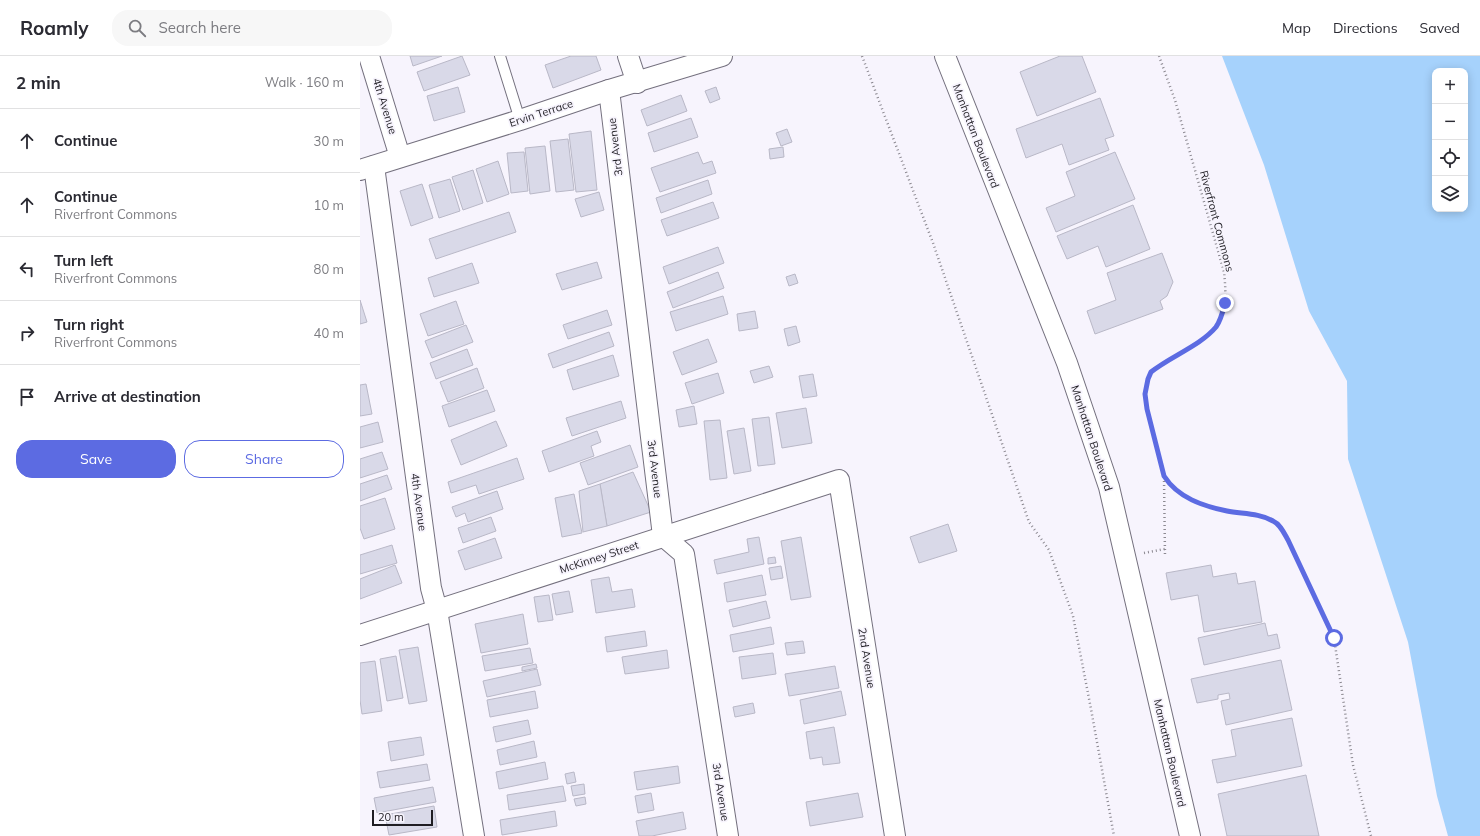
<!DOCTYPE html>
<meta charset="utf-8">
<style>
body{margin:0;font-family:Mulish,sans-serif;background:#f7f7f7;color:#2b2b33}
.controls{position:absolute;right:12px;top:12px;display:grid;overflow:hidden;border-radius:8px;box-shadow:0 2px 10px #0003}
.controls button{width:36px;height:36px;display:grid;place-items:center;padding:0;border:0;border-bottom:1px solid #e1e1e2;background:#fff;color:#2b2b33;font:20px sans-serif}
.scale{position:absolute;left:12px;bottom:10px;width:61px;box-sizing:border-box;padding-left:4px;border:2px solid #1f1d23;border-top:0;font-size:11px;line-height:14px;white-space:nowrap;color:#1f1d23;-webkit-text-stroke:3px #f7f4fd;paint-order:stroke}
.stop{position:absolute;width:12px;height:12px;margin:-9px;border:3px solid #5c6be2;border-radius:50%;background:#fff}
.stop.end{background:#5c6be2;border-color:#fff;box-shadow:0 1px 4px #0008}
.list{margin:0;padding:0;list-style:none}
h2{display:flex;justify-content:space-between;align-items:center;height:52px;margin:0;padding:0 16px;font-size:17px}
h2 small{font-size:13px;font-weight:400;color:#7c7c81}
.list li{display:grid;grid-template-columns:26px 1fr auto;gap:12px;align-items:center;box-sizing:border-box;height:64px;padding:0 16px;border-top:1px solid #e1e1e2}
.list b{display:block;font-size:15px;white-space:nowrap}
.list p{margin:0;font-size:13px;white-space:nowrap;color:#7c7c81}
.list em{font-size:13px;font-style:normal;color:#7c7c81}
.actions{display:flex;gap:8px;padding:12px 16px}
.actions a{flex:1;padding:9px 0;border:1px solid #5c6be2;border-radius:16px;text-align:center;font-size:14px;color:#5c6be2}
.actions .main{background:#5c6be2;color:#fff}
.icon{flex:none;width:22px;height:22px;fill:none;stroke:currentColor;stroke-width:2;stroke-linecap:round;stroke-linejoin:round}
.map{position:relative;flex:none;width:1120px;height:780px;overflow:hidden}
header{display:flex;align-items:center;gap:24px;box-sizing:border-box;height:56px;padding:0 20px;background:#fff;border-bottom:1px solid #e1e1e2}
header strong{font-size:19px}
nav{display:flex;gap:22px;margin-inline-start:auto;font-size:14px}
.search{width:280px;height:36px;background:#f7f7f7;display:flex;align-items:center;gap:10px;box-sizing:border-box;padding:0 14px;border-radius:16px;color:#7c7c81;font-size:15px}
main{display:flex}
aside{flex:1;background:#fff}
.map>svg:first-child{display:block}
.water{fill:#a6d2fc;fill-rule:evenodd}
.building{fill:#d9d9e8;stroke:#b9b8c7}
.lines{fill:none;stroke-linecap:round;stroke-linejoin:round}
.lane-casing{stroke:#74707e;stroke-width:12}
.street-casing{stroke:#74707e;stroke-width:22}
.path{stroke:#8c8991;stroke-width:2.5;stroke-dasharray:1 3;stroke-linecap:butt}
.lane{stroke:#fff;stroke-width:10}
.street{stroke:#fff;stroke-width:20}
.route{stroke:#5c6be2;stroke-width:5}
.labels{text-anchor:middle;stroke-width:3.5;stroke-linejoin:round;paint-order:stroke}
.street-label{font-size:11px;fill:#1f1d23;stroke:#f7f4fd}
</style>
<header>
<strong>Roamly</strong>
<div class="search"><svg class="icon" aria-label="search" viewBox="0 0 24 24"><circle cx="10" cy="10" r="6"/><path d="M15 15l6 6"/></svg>Search here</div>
<nav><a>Map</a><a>Directions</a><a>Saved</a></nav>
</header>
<main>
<aside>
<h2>2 min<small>Walk · 160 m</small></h2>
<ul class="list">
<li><svg class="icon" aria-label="ahead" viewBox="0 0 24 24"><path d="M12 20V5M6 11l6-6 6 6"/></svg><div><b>Continue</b></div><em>30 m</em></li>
<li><svg class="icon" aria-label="ahead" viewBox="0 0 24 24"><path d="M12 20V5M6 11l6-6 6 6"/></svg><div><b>Continue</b><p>Riverfront Commons</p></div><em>10 m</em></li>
<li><svg class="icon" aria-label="left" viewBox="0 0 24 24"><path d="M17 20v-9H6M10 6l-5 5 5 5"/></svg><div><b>Turn left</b><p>Riverfront Commons</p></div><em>80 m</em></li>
<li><svg class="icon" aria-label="right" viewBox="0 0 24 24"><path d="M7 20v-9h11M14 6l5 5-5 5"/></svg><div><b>Turn right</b><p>Riverfront Commons</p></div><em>40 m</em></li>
<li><svg class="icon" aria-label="arrive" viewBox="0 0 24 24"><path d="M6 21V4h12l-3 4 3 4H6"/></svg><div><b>Arrive at destination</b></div></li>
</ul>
<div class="actions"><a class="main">Save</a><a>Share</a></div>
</aside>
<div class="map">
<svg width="1120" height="780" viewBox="0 0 1120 780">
<rect width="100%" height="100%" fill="#f7f4fd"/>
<path class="water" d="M862,0H1120V780H1088L1077,740L1048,586L988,403L987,325L949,255L904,109ZM1075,15H1105V153H1075Z"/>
<g class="building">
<polygon points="50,0 82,0 53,10"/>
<polygon points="102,0 110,19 64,35 57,16"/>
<polygon points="211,0 236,0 241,14 193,32 185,9"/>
<polygon points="700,0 722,0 736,36 677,60 660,16"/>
<polygon points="98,31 105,56 74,65 67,40"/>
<polygon points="356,31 360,43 350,47 345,35"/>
<polygon points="321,39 327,55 287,70 281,54"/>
<polygon points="740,42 754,80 745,83 749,94 709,109 702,88 666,102 656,73"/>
<polygon points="331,62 338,81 294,96 288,77"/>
<polygon points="427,73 432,86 421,90 416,77"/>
<polygon points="231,75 237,134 216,136 209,78"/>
<polygon points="208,83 214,134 196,136 190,85"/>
<polygon points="185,90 190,135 170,138 165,92"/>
<polygon points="423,91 424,101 410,103 409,93"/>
<polygon points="164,96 168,135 151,137 147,97"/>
<polygon points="338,96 343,108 352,105 356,117 300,136 291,112"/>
<polygon points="755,96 775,143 696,176 686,152 715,140 706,116"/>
<polygon points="138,105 149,138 127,146 116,113"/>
<polygon points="113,114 123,147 103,154 92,121"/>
<polygon points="90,123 100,155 79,162 69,129"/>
<polygon points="348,124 352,138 301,157 296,142"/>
<polygon points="62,128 73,162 51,170 40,135"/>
<polygon points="239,136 244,154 221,161 215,143"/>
<polygon points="353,146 359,162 307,180 301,164"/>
<polygon points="773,149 790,193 746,211 738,190 707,203 697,180"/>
<polygon points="149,156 156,176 76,203 69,183"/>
<polygon points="358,191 364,207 309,228 303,211"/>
<polygon points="802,197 813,226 807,240 800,245 803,253 735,278 727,255 756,244 747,217"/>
<polygon points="237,206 242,222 202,234 196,218"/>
<polygon points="112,207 119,227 74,241 68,222"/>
<polygon points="358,216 364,232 313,252 307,236"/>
<polygon points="435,218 438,227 429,230 426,221"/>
<polygon points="363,240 368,258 316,275 310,256"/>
<polygon points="0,244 7,266 0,268"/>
<polygon points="96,245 104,268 68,280 60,258"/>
<polygon points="247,254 252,269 208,283 203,269"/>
<polygon points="395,255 398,272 379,275 377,258"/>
<polygon points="106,269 113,286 72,302 65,285"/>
<polygon points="436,270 440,286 428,290 424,273"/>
<polygon points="249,276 254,290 193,312 188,298"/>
<polygon points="348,283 357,306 322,319 313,296"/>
<polygon points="107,293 113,309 76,323 70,307"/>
<polygon points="253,299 259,320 213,334 207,314"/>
<polygon points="409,310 413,321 394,327 390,315"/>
<polygon points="117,312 124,332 88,346 80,326"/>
<polygon points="358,317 364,337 332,348 325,327"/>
<polygon points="453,318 457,340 443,342 439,320"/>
<polygon points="6,328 12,358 0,360 0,329"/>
<polygon points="127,334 135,355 89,371 82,350"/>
<polygon points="261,345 266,362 212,380 206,362"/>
<polygon points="334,350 337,368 319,371 316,354"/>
<polygon points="446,352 452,387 422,392 416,357"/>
<polygon points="409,361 415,408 398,410 392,363"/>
<polygon points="360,364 367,422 350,424 344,365"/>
<polygon points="136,365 147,390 101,409 91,384"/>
<polygon points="18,366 23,386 0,392 0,371"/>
<polygon points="384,372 391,415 374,418 367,375"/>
<polygon points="237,375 241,386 231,390 234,400 189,416 182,395"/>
<polygon points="270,389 278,411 228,429 220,407"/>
<polygon points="22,396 28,413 0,422 0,403"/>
<polygon points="157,402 164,423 119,438 116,429 91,437 88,426"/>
<polygon points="273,416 291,456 247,470 240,428"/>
<polygon points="27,419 32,433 0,445 0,428"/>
<polygon points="240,428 247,470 223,476 219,435"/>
<polygon points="137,435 143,453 108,466 105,457 96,461 92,451"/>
<polygon points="214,438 222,477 202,481 195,442"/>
<polygon points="25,442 35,473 4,483 0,472 0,450"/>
<polygon points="131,461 136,475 103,487 98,472"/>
<polygon points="588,468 597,495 559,507 550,481"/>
<polygon points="399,481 404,508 357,518 354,504 389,496 387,483"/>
<polygon points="441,481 451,541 431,544 421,485"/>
<polygon points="135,482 142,502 105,514 98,495"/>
<polygon points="32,489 37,507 0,518 0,499"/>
<polygon points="415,501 416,507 408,508 408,502"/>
<polygon points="35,509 42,527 0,543 0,523"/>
<polygon points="851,509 853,521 876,517 878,528 895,525 902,566 844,576 838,539 811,544 806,517"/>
<polygon points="421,510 423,522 411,524 409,512"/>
<polygon points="402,519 406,539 367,546 364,527"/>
<polygon points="249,521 252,536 272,533 275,551 236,557 231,524"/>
<polygon points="209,535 213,556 196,559 192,538"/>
<polygon points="189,539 193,564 178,566 174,541"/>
<polygon points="406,545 410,562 373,571 369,554"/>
<polygon points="163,558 168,588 121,597 115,568"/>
<polygon points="905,567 908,580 917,578 920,592 844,609 838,582"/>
<polygon points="411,571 414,588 373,596 370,579"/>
<polygon points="285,575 287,590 247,596 245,581"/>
<polygon points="443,585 445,597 427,599 425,587"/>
<polygon points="58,591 67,645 49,648 39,594"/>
<polygon points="170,592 173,607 125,615 122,600"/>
<polygon points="307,594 309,612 265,618 262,601"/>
<polygon points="413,597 416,618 382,623 379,601"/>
<polygon points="36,600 43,642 27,645 20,603"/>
<polygon points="921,604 932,654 866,669 861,645 870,643 869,637 858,639 858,643 837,647 831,623"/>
<polygon points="15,605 22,655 2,658 0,644 0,607"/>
<polygon points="176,608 177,612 162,615 162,611"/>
<polygon points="475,610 479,632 429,640 425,618"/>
<polygon points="177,613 181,629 127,641 123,625"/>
<polygon points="175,635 178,652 130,661 127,644"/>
<polygon points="481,635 486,659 444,668 440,644"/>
<polygon points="393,647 395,657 375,661 373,651"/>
<polygon points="932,662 942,710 857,727 852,704 876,700 871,674"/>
<polygon points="168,664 171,678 136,686 133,671"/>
<polygon points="474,671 480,707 463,709 462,701 450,703 446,676"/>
<polygon points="61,681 64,699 31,705 28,686"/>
<polygon points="174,685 177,701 140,709 137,694"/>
<polygon points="185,706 188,723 139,733 136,716"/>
<polygon points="67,708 70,724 20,732 17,716"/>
<polygon points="318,710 320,727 277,734 274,716"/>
<polygon points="214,716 216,726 207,728 205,718"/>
<polygon points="946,719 959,780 867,780 858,738"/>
<polygon points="224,728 225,738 213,740 211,730"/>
<polygon points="203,730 206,745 149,754 147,739"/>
<polygon points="73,731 76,746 17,757 14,742"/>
<polygon points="291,737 294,754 278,757 275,740"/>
<polygon points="498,737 503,761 450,770 446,746"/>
<polygon points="225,741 226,748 216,750 214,743"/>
<polygon points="74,750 77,771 29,779 25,759"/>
<polygon points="195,755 197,770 142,779 140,764"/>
<polygon points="323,756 326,773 292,780 279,780 276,765"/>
</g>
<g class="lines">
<defs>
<polyline id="lane" points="140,0 160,64"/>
<g id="street">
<polyline points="9,0 40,101"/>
<polyline points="268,0 277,27"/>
<polyline points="585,0 707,307 749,431 830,780"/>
<polyline points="249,34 303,480 324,498 368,780"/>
<polyline points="14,110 71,532 77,554 114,780"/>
<polyline points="0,114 160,64 249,34 362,0"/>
<polyline points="0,579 479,424 535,780"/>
</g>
</defs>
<use href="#lane" class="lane-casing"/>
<use href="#street" class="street-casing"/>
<g class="path">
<polyline points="502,0 573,187 669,466 689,494 713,560 731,653 754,780"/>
<path d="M799,0L815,44L864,216C865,226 866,237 865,247C864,254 861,264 857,270C844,287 809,302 791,316L788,323L785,338L787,353L804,420C809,427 814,434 821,438C834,447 858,454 873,456C886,458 902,459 913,465C920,468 924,477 928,484L974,582L993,709L1011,780"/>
<polyline points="804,421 805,500"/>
<polyline points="784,497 805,493"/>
</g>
<use href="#lane" class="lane"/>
<use href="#street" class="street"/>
</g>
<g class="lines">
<path class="route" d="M865,247C863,255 861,264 856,271C840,290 811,300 791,316L788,323L785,338L787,353L804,420C818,442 843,450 867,455C882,458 899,457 913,465C920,468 924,477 928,484L974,582"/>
</g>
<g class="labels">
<g class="street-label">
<text transform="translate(25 50) rotate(73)" y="4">4th Avenue</text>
<text transform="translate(181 57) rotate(-18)" y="4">Ervin Terrace</text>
<text transform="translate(616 80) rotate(69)" y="4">Manhattan Boulevard</text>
<text transform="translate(255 91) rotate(-97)" y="4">3rd Avenue</text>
<text transform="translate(857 165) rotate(75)" y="4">Riverfront Commons</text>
<text transform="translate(732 382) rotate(72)" y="4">Manhattan Boulevard</text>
<text transform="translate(295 413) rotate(83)" y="4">3rd Avenue</text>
<text transform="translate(59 446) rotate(82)" y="4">4th Avenue</text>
<text transform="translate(239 501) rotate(-18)" y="4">McKinney Street</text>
<text transform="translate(507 602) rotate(81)" y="4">2nd Avenue</text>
<text transform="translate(810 697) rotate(77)" y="4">Manhattan Boulevard</text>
<text transform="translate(361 736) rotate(81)" y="4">3rd Avenue</text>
</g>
</g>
</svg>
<div class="controls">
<button>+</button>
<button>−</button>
<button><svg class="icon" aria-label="locate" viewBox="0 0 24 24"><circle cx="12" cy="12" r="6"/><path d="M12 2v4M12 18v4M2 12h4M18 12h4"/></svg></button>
<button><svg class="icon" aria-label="layers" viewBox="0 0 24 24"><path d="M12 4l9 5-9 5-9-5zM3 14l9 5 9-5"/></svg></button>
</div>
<div class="scale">20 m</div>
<div class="stop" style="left:974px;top:582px"></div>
<div class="stop end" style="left:865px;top:247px"></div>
</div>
</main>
